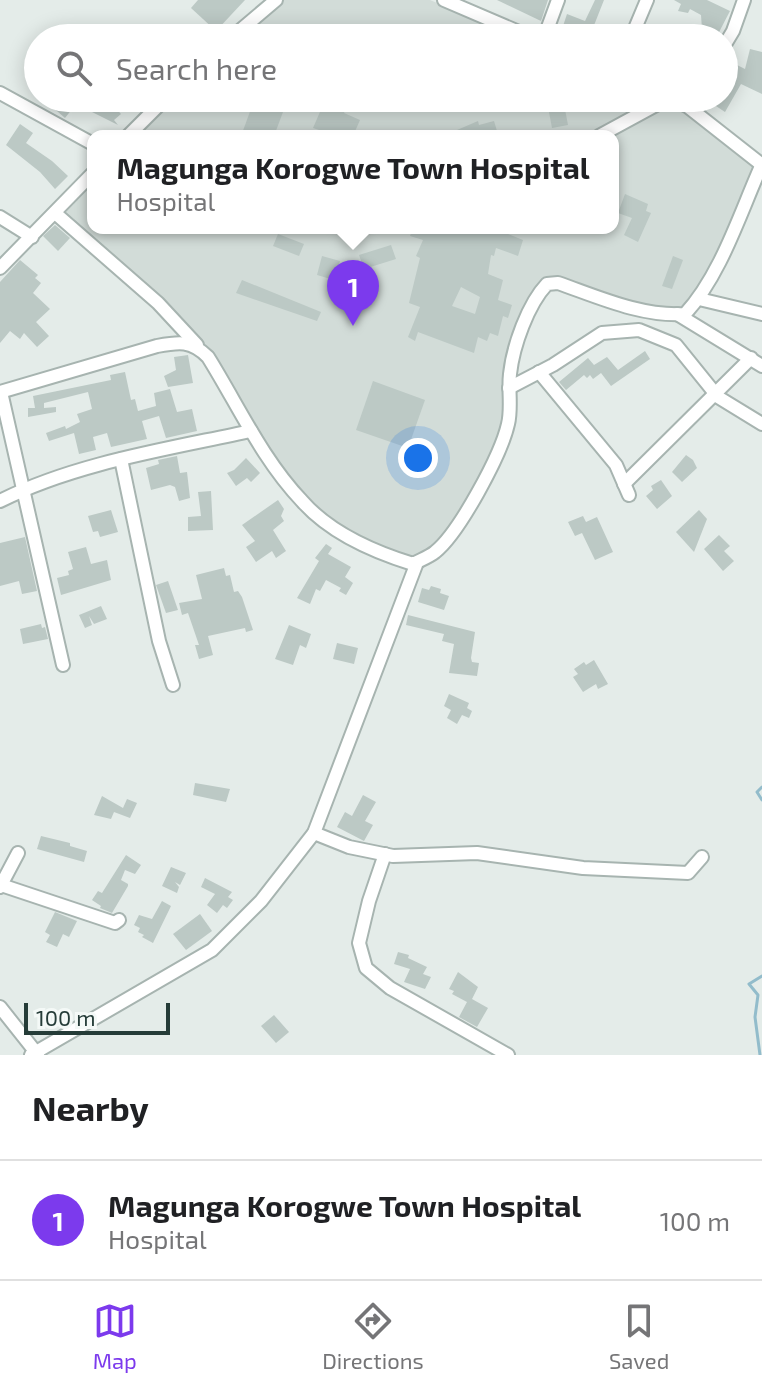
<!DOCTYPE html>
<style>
body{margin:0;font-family:"Exo 2",sans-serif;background:#f6f6f6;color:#202124}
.scale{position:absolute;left:24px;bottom:20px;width:146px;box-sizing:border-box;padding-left:8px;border:4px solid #253c38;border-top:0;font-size:22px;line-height:28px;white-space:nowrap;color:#253c38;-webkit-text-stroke:6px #f4f9f7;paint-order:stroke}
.you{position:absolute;left:418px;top:458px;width:28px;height:28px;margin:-20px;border:6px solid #fff;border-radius:50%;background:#1a73e8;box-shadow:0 0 0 12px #1a73e833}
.badge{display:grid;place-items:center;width:52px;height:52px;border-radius:50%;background:#7c3aed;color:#fff;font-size:26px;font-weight:700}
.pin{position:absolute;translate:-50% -66px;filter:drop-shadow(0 2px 4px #0008)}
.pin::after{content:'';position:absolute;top:42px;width:28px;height:24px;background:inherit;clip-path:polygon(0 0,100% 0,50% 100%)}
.popup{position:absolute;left:87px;top:130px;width:532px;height:104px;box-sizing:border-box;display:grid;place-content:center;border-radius:16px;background:#fff;filter:drop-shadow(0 2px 6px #0005);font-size:26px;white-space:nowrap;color:#757577}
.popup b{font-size:30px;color:#202124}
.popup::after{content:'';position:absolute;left:50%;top:100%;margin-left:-16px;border:16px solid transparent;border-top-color:#fff}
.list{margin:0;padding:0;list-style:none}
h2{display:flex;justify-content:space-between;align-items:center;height:104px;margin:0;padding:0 32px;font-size:34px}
h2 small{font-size:26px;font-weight:400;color:#757577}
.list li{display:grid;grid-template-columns:52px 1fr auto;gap:24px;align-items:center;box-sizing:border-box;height:120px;padding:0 32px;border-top:2px solid #e0e0e0}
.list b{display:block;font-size:30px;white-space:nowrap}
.list p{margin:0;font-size:26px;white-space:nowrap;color:#757577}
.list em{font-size:26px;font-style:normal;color:#757577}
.icon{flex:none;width:44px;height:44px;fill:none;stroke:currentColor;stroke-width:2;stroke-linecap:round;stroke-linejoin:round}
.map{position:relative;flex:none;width:762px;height:1055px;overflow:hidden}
.search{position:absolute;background:#fff;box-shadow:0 4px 20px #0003;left:24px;right:24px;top:24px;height:88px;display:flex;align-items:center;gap:20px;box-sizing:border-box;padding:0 28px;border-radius:44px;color:#757577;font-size:30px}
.sheet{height:224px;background:#fff}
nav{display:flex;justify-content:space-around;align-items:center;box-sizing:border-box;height:112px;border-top:2px solid #e0e0e0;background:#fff;font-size:22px;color:#757577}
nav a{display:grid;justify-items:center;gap:4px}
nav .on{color:#7c3aed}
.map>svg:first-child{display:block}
.built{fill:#d2dcd8}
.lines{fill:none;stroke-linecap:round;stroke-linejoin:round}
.stream{stroke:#92bccb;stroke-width:3}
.building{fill:#bcc9c5;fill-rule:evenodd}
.minor-casing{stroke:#a7b4b0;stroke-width:16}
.minor{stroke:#fff;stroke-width:12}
</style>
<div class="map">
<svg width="762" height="1055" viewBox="0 0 762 1055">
<rect width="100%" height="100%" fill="#e4ece9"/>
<g class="built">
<polygon points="284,0 430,0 520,38 239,38"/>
<polygon points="175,98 658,98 684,111 756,167 710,269 683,310 665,311 545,280 532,293 523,311 504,422 486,468 463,509 433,548 413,559 370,544 306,500 270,453 211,354 161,299 62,213 93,180 93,228 613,228 613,136 136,136"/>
</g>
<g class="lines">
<g class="stream">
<polyline points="762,787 757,792 762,800"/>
<polyline points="760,1055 755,1017 758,995 749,984 762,976"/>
</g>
</g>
<g class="building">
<polygon points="198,0 245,0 216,31 191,8"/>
<polygon points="497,0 548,0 541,21"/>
<polygon points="595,0 604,0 589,38 562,29 567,14 585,21"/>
<polygon points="674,0 707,0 730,11 716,38 706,38 694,34 702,29 701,15 690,9 688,13 678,11 681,4"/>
<polygon points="750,49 762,52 762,94 741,84 725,112 704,98 724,98 724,64 735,69 737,65 745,69"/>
<polygon points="42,98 58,98 62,101 64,98 94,98 106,112 113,105 121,114 114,120 118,125 76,104 65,118"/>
<polygon points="255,98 269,98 286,104 274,136 241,136"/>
<polygon points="326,98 348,105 344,113 360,120 353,136 317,136 319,130 313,128"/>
<polygon points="564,104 568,125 552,128 548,107"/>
<polygon points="478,121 479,125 494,121 497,131 489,133 490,136 459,136 457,130"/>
<polygon points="20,124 33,133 26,143 52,161 68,176 55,189 40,172 6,145"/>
<polygon points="625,194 648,204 646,211 651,213 638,242 624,235 632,218 618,213"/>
<polygon points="55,225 70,238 58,251 43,236"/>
<path d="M413,228H493L523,240L518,256L496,248L494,256L491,255L488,274L503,280L498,300L512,305L508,318L503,316L498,336L490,333L487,341L478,337L474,353L418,332L415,341L408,337L420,307L409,303L420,258L416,256L423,240L410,236ZM461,287L480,297L475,314L452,306Z"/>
<polygon points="278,234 304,244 299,256 273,246"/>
<polygon points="391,245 396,259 364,269 359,255"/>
<polygon points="322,256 340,261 334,280 317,275"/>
<polygon points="673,256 683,260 672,289 662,286"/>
<polygon points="20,260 38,275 35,278 41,283 33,293 50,309 36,322 49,336 37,347 24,333 20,339 10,331 0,343 0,282"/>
<polygon points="242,280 321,312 317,321 236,293"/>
<polygon points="645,351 650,359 611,386 601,373 593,379 590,375 587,378 584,375 566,390 559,382 588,358 594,365 607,357 618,370"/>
<polygon points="188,355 193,383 168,387 164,376 176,370 174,357"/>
<polygon points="125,372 131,400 135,399 138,411 156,406 154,393 170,389 177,412 192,409 197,431 166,438 159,416 142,421 147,439 111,447 107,433 93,437 96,450 79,454 74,433 49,441 46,433 65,426 66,429 80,422 77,414 92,409 88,392 44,403 44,408 56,407 56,412 28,417 28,408 35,408 33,396 111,380 110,375"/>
<polygon points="373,381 425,400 408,448 356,430"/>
<polygon points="686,455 693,460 697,468 682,482 672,472"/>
<polygon points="177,456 180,473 187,472 190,498 179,501 175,487 170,485 151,490 146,468 159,464 158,460"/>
<polygon points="246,458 260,473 251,482 247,478 236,486 227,473 234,470"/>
<polygon points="661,480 672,496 657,509 646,496 653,490 651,486"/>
<polygon points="211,491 213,530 188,531 188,517 201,516 198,492"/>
<polygon points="278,500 284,509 281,516 284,521 273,530 286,551 276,558 272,551 256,562 246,547 255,541 242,525"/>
<polygon points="111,510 118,532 100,537 98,531 93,532 88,516"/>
<polygon points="699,510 707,519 694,552 676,532"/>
<polygon points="583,516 586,522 597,517 613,552 595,560 582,533 575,536 568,522"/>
<polygon points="719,535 730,546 724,551 734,561 723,571 704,549"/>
<polygon points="25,537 37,591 22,594 19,581 0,586 0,543"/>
<polygon points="326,544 332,548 328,554 351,567 345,577 353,583 346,595 339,591 341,588 326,580 320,591 316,589 310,604 297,598 319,561 315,558"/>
<polygon points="86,547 91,564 107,560 111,580 61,595 57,578 69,575 68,571 73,569 68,552"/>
<polygon points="224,568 226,576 230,575 234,592 238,591 242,597 253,630 246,632 245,628 208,636 213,655 199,659 195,645 199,645 188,613 182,615 179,603 202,599 196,575"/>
<polygon points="168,581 178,610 166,613 156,585"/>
<polygon points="431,586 441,589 440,593 449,596 444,610 418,602 422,588 429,590"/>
<polygon points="101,606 107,619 94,624 89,616 92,625 85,628 79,615"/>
<polygon points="408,615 475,632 471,658 472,662 479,663 477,676 449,673 454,644 442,641 444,634 406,625"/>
<polygon points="41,624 42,628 45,627 48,639 23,644 20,629"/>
<polygon points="289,625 311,634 306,648 300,645 293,665 275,659"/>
<polygon points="337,643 358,648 354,664 333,659"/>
<polygon points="594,660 608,684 598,689 596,684 583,692 573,677 578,674 574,669 584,662 586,665"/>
<polygon points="449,694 469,703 467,708 472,711 469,718 462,715 457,724 447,718 451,710 444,706"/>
<polygon points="195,783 230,789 226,802 193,795"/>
<polygon points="363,795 376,802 365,821 373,825 364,841 337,827 345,812 352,816"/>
<polygon points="102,796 123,808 127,799 137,803 130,818 114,812 111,819 94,815"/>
<polygon points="41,836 70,843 70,846 87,851 84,862 37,849"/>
<polygon points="126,855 141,865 135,874 125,870 121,880 128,884 128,886 112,913 100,908 101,906 92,900 98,891 102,893"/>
<polygon points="171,867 186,873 180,885 175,882 179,887 177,893 162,886"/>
<polygon points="205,878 232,892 228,897 233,900 227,908 223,905 217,913 207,905 215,894 201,887"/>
<polygon points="162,901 171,906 153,943 142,937 144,935 138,932 140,928 134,925 139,915 152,919"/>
<polygon points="55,912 77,921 69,937 63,934 57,947 46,942 50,935 45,932"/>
<polygon points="200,914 212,931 186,950 173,934"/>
<polygon points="398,952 409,955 408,958 427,967 423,974 431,977 425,989 404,982 410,969 394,964"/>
<polygon points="458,972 478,987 472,999 488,1008 477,1027 459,1017 467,1002 452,994 454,991 449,989"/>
<polygon points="274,1015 289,1032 276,1043 261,1026"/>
</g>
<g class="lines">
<defs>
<g id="minor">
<polyline points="444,0 533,38"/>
<polyline points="231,38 276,0"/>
<polyline points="544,38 558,0"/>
<polyline points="631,38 647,0"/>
<polyline points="724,46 733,31 744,0"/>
<polyline points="0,93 93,144"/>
<polyline points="671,98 687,106 762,165"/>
<polyline points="128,136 166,98"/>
<polyline points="599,136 669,98"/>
<polyline points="55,213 158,303 197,345"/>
<polyline points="0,217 32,237"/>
<polyline points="0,268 93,173"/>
<polyline points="699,299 762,314"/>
<polyline points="677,314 762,366"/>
<polyline points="539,372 616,465 629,495"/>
<polyline points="509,388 553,365 602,333 639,330 676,345 718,397 762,424"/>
<path d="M0,392L157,346C179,342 191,340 208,357C238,405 262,459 302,501C330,533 374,552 413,564C420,560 429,557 435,552C459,533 501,455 508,424C512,408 508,390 510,374C513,346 528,304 547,284L558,283C598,297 642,317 685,314C721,275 740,213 762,164"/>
<polyline points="1,392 63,665"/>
<polyline points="121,459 159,641 173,685"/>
<polyline points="624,484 751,358"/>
<path d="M0,501C75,463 168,449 251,431"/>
<polyline points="314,833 349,847 393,856 477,853 583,868 688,873 702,857"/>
<polyline points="385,854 369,901 359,943 366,968 390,988 508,1055"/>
<polyline points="1,885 115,923 119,920"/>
<polyline points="0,887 18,853"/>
<polyline points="0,1007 38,1055"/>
<polyline points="31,1055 212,950 261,901 314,833 416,565 413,564"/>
</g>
</defs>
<use href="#minor" class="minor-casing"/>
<use href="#minor" class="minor"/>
</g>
</svg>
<div class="scale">100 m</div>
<div class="you"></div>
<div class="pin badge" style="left:353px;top:326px">1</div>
<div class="popup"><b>Magunga Korogwe Town Hospital</b>Hospital</div>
<div class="search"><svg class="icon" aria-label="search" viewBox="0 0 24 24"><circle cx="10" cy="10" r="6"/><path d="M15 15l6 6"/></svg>Search here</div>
</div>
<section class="sheet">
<h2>Nearby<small></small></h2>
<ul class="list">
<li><span class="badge">1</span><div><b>Magunga Korogwe Town Hospital</b><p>Hospital</p></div><em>100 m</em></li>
</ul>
</section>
<nav>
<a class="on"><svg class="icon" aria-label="map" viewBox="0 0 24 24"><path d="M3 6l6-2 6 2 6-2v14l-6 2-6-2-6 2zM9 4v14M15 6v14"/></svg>Map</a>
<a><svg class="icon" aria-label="directions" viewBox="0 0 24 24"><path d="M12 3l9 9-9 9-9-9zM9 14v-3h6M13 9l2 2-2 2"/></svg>Directions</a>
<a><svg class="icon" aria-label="saved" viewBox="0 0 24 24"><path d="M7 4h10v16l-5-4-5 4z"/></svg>Saved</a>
</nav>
